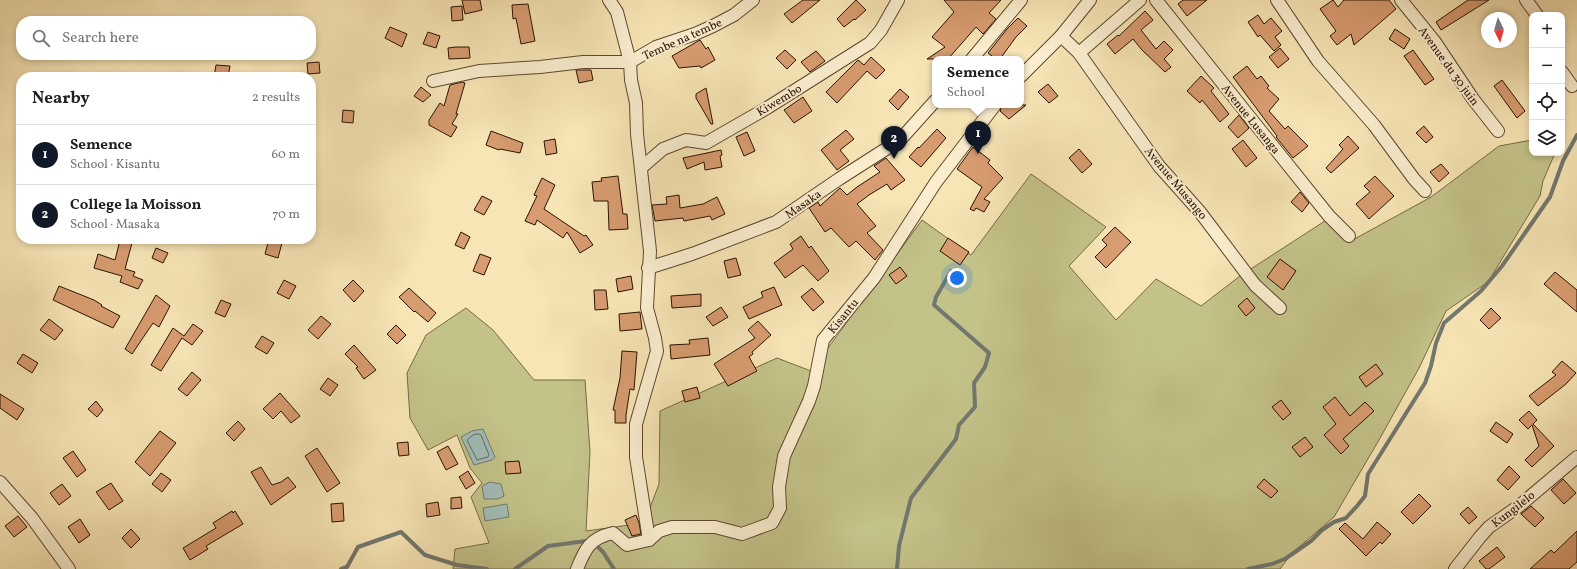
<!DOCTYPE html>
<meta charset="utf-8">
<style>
body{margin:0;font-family:Vollkorn,serif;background:#f6f6f6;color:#202124}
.controls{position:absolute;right:12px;top:12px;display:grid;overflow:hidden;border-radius:8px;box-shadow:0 2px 6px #0003}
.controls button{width:36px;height:36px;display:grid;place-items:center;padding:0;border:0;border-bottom:1px solid #e0e0e0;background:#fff;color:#202124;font:20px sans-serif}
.compass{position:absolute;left:1481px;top:12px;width:36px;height:36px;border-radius:50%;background:#fff;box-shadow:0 2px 6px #0003;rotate:175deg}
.you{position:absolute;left:957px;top:278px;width:14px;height:14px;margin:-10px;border:3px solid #fff;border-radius:50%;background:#1a73e8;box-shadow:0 0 0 6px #1a73e833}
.badge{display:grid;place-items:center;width:26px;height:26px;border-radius:50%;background:#111827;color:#fff;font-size:13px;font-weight:700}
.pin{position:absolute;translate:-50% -33px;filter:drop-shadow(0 1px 2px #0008)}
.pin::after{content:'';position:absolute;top:21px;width:14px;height:12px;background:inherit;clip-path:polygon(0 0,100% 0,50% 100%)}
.popup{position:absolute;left:932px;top:56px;width:92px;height:52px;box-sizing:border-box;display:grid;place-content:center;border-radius:8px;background:#fff;filter:drop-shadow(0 1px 3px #0005);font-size:13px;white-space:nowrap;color:#757577}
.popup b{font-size:15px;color:#202124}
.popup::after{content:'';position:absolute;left:50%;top:100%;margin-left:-8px;border:8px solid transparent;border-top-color:#fff}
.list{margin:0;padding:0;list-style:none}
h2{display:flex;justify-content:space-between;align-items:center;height:52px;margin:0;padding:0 16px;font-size:17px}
h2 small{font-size:13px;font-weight:400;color:#757577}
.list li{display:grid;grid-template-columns:26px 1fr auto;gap:12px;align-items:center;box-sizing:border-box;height:60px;padding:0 16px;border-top:1px solid #e0e0e0}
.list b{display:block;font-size:15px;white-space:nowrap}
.list p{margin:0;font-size:13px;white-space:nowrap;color:#757577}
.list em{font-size:13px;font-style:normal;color:#757577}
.icon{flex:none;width:22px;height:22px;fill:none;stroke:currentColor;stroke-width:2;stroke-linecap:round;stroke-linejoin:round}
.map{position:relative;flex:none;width:1577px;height:569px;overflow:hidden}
.search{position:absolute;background:#fff;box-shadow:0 2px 6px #0003;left:16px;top:16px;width:300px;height:44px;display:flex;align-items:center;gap:10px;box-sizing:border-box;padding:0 14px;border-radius:16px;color:#757577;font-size:15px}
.panel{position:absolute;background:#fff;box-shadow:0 2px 6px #0003;left:16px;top:72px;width:300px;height:172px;border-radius:16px}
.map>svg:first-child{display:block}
.green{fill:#c3c289;stroke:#776a46}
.water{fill:#a1bdb7;stroke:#72786f}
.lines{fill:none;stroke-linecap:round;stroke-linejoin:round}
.shore{stroke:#66675c;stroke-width:1}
.stream{stroke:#72786f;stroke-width:4}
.building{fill:#d79c70;stroke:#2b1102}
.minor-casing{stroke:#5e462f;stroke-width:14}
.minor{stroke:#faeecf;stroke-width:12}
.labels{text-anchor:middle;stroke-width:4;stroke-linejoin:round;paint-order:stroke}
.street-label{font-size:12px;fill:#2b1102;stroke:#faeecf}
</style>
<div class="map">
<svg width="1577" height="569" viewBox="0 0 1577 569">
<rect width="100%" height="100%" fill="#f7e5b5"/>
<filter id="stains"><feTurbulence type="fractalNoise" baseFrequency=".005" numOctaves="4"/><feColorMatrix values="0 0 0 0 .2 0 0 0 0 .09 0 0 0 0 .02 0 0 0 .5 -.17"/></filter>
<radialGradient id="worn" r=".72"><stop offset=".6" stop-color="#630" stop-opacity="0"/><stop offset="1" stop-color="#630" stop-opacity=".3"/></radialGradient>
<polygon class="green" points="1532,140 1532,153 1555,153 1543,181 1540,196 1488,282 1446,311 1419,368 1379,440 1334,517 1292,553 1280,569 453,569 455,549 489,543 471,497 482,483 470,468 457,435 428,450 410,418 407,373 426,335 466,308 493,330 534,380 585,380 590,452 586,531 644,523 659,484 660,411 777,358 811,371 922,220 971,255 1031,174 1106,227 1069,266 1116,320 1156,279 1201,306 1240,276 1328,219 1349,242 1431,197 1499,146"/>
<g class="water">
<polygon points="483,429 495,457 492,460 474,465 461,437 472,431"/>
<polygon points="490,482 501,484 504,496 498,499 484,499 482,486"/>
<polygon points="507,504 509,517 485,521 483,508"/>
</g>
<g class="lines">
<polygon class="shore" points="479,434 481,435 489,455 488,457 477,460 467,440 473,435"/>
<g class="stream">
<polyline points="341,569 347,567 358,547 401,532 425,555 457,565 487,569"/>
<polyline points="515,569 548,546 586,541 596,545 603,552 614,569"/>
<polyline points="897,569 899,546 911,498 956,439 959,425 975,407 974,383 985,367 989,353 934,305 936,297 951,271"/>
<polyline points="1248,569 1272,564 1285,559 1311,541 1322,530 1334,522 1346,518 1357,506 1365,496 1368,474 1425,383 1431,366 1436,343 1444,323 1481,291 1502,266 1550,197 1563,161 1577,135"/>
</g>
</g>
<g class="building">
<polygon points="462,0 480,0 482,10 465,14"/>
<polygon points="803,0 820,0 792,23 784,14"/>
<polygon points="856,0 866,10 855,20 854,19 844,27 837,19"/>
<polygon points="944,0 1001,0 989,13 996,19 983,34 976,27 948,59 927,59 945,47 932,37 954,12"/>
<polygon points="1183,0 1207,0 1187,16 1178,4"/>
<polygon points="1333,0 1338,7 1344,0 1389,0 1396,9 1354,45 1351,34 1337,45 1330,36 1336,31 1320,9"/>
<polygon points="1468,0 1489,0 1441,30 1436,22"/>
<polygon points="528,4 535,41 521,44 516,18 513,19 512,5"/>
<polygon points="462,6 463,20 452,21 451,7"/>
<polygon points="1145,11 1153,20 1141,30 1156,49 1164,41 1173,50 1164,59 1171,67 1165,72 1142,50 1133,39 1115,54 1107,44 1118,35 1119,36"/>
<polygon points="1258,15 1264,24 1271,18 1282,31 1275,37 1281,45 1274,51 1260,35 1258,37 1248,22"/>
<polygon points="1018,18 1027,26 1016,37 1000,59 996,59 988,53 1007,29"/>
<polygon points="390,27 407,34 402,47 385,38"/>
<polygon points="1395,29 1410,39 1404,49 1389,39"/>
<polygon points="428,32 440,36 436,48 423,44"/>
<polygon points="700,40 706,49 708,47 715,60 701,68 700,66 679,68 672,56"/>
<polygon points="456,47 469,47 470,58 449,59 448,48"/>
<polygon points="1280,48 1289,59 1278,68 1269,57"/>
<polygon points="785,50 796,60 787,69 776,58"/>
<polygon points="1413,50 1434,79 1425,85 1404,56"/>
<polygon points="816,51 825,61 810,72 801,62"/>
<polygon points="871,57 885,70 876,79 867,71 837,103 826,92 858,60 864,65"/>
<polygon points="319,62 320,73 308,74 307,63"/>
<polygon points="216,65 230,66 228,77 214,77"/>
<polygon points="1247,66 1257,79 1261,76 1269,86 1267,88 1279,99 1269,111 1285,129 1288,126 1308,146 1293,158 1276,137 1277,136 1233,77"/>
<polygon points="576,70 591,70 593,80 579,83"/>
<polygon points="1201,76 1214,88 1211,91 1229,114 1220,122 1202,100 1200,103 1187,91"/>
<polygon points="1502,80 1525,111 1517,118 1494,86"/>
<polygon points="462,82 465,83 456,114 458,114 452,124 457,127 451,137 429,125 429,120 440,103 444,106 450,85"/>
<polygon points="1048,84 1058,96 1049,103 1038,92"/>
<polygon points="421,87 431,95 423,102 414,96"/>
<polygon points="706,88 713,124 711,124 696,98 696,94"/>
<polygon points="900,89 909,97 898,110 889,101"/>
<polygon points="803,97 812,111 794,123 784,110"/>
<polygon points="1002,105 1026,105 1009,119 1000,111"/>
<polygon points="343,110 354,111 353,123 342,122"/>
<polygon points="1239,115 1249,128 1238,138 1228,127"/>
<polygon points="1424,126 1433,137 1426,143 1416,133"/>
<polygon points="937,129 946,138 921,167 909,157 918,147 919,148"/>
<polygon points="846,130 854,139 840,150 849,161 837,170 821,150"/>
<polygon points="491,131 523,143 520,153 500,149 499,150 486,145"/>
<polygon points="747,132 755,151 744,156 736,137"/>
<polygon points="1348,136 1359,148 1331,173 1326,168 1343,149 1339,145"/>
<polygon points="555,139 557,153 546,155 544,141"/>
<polygon points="1243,140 1257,158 1246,167 1232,149"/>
<polygon points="973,147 990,160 988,163 1003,178 984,199 990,202 984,212 976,208 974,211 970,209 982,187 957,169"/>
<polygon points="1079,149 1092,164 1082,173 1069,158"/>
<polygon points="721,150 722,155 720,156 722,167 705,170 704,162 687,169 683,158"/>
<polygon points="886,158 905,180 891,190 887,184 869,195 857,204 876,226 867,233 883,250 875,260 856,241 849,247 831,228 825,232 809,208 818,202 820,206 840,188 847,195 857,187 880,172 874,166"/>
<polygon points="1441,164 1449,173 1439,182 1430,172"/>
<polygon points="618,176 623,214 627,214 628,229 609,230 608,201 594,201 592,182 602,181 601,178"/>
<polygon points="1375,176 1394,196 1369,219 1356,204 1370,192 1364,186"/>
<polygon points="542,178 555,185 544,209 584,236 586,235 593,245 580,253 567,232 563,238 537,220 535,225 525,221 537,196 534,195"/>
<polygon points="1300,192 1309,203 1302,212 1291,202"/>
<polygon points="679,195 680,208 703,204 717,197 725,214 712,220 710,216 684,221 683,218 655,221 652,205 667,204 666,197"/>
<polygon points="482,196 492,201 484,215 474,210"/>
<polygon points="1115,227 1131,242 1106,268 1095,257 1107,245 1102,240"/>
<polygon points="461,232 470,237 464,249 455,245"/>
<polygon points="801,236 809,248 811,246 829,271 818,281 803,265 785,278 774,263 793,249 790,244"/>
<polygon points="948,238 969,252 960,265 940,251"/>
<polygon points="269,239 283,239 278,258 265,254"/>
<polygon points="120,240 132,243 125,269 135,272 133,276 143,280 138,289 120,282 122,276 94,268 98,254 115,260"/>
<polygon points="156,248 168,253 163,263 152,258"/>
<polygon points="480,254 491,258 484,275 473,271"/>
<polygon points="736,258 741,275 728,278 724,261"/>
<polygon points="1280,259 1296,271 1283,290 1267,277"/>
<polygon points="900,267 907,276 896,284 889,275"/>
<polygon points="1555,272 1577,290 1577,312 1544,284"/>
<polygon points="631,276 633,289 618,292 616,279"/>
<polygon points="284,280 296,286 289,299 277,293"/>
<polygon points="353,280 364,291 354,302 343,290"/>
<polygon points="59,286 94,300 102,305 101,306 120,316 113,328 53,300"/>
<polygon points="774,287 782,305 749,319 743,307 763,297 761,292"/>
<polygon points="409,288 436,313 428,322 415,311 414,312 399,297"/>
<polygon points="812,288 824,302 813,311 801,297"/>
<polygon points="594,290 606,290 608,309 595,310"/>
<polygon points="701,294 701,306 672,308 671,296"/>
<polygon points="156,295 170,306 159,327 153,323 132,354 125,349"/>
<polygon points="1247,298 1255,308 1246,316 1238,306"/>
<polygon points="221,300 231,304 225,317 215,313"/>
<polygon points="721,307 728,317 713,326 706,317"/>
<polygon points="1491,308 1501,318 1489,329 1480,320"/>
<polygon points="640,312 642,329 620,331 619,314"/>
<polygon points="321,316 331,324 318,339 308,330"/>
<polygon points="49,319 63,330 55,340 40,330"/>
<polygon points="758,321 771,335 752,352 753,354 749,357 757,371 728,386 714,364 755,338 748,330"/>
<polygon points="193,324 203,331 192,345 182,338 161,371 151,365 173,328 184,336"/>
<polygon points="396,325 406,335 397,344 387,334"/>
<polygon points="262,336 274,343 267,354 255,347"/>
<polygon points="708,338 710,355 671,359 670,345 690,344 689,340"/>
<polygon points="354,345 376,370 364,379 356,368 358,367 345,354"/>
<polygon points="622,351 637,352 634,390 630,389 626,415 626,423 615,423 615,410 613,410 620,378"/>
<polygon points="23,354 38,363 32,373 17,363"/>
<polygon points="1562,361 1576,373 1566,384 1538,406 1529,396 1556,375 1552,372"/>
<polygon points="1376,364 1383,374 1366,387 1359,377"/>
<polygon points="192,372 201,380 187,396 178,389"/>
<polygon points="328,378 338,385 330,396 320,389"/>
<polygon points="697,387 700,398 685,402 682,391"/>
<polygon points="280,393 300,416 291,423 281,411 273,419 263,409"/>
<polygon points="0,394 24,409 17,420 0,408"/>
<polygon points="1335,397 1350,416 1365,402 1374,411 1343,439 1349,446 1341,454 1324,435 1336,424 1323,407"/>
<polygon points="1281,400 1291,413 1283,420 1272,407"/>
<polygon points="96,401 103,410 97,417 88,409"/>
<polygon points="1529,411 1537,420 1533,424 1554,446 1532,467 1525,460 1539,446 1532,425 1528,429 1519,420"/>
<polygon points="238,421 245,429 234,441 226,433"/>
<polygon points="1496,422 1513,434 1507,443 1490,431"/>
<polygon points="160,431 176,443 150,476 135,462"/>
<polygon points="1305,437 1313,447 1300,457 1292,447"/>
<polygon points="408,442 409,455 399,456 397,443"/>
<polygon points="448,446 458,464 446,470 437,452"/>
<polygon points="317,448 340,483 327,492 305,456"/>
<polygon points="73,451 86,470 77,477 63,458"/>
<polygon points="519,461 521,473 506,474 505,462"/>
<polygon points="1509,466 1520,477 1508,490 1497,480"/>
<polygon points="261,467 272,485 281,482 288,477 296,487 271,505 251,472"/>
<polygon points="468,471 475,483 466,489 459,477"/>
<polygon points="161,473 171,480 162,492 152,484"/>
<polygon points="1264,479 1278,491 1271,498 1257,487"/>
<polygon points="1563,479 1576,493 1564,504 1551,490"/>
<polygon points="111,483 123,501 109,510 96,492"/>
<polygon points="62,484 71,496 59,505 50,493"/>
<polygon points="1419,494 1431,506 1413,524 1401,512"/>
<polygon points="461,497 462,508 451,509 451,498"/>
<polygon points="438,502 440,515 427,517 426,504"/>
<polygon points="343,503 344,521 332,522 331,504"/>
<polygon points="1531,506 1544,518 1535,527 1521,514"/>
<polygon points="1468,507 1477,517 1469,524 1460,514"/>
<polygon points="232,511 233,513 235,511 243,524 206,546 208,549 190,560 183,548 216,528 213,523"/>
<polygon points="636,515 639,523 641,534 632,536 625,520"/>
<polygon points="18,516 27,527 14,537 5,526"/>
<polygon points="80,519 90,535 79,543 68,527"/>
<polygon points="1377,522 1391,534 1382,544 1380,542 1366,556 1339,529 1345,523 1363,539"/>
<polygon points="131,529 140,539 131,548 122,538"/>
<polygon points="1577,531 1577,562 1569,569 1530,569 1551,550 1554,553"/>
<polygon points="1497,547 1505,557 1489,569 1486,569 1479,561"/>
</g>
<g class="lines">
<defs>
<g id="minor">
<polyline points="609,0 617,12 630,62 631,80 636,103 637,134 650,251 647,308 655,338 657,351 636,424 636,457 649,540"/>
<polyline points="1156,0 1329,216 1349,236"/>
<polyline points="1277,0 1318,61 1374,125 1414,179 1425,191"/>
<polyline points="1401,0 1435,42 1473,99 1498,131"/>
<polyline points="1526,0 1537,15"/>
<polyline points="1061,36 1079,53 1159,166 1200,212 1255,285 1280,308"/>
<polyline points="1079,53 1140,0"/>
<polyline points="972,59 1021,0"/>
<polyline points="1562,72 1572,86"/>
<polyline points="1021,76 1061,36 1090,0"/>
<polyline points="433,81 479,71 540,67 583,62 630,62 656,47 695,34 713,26 734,15 753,0"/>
<polyline points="641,168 663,149 686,140 706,143 767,108 870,43 881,30 898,0"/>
<polyline points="648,268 692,254 776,222 839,179 900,140 935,101"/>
<polyline points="0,482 32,518 69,569"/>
<path d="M577,569C585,549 590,538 613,533L627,545L649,540L659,531L672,527H715L742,534L772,523L780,508L779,487L784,456L809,401L814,386L823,340L874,278L936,182L995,105"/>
<polyline points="1455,569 1480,537 1489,527 1519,506 1577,457"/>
</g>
</defs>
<use href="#minor" class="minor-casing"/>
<use href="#minor" class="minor"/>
</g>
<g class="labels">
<g class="street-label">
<text transform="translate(682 39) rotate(-24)" y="4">Tembe na tembe</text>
<text transform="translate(1449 66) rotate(54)" y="4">Avenue du 30 juin</text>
<text transform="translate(779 100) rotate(-31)" y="4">Kiwembo</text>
<text transform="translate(1251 119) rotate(51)" y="4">Avenue Lusanga</text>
<text transform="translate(1176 183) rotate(50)" y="4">Avenue Musango</text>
<text transform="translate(803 204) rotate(-35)" y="4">Masaka</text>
<text transform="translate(843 316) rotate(-51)" y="4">Kisantu</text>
<text transform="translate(1513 509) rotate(-38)" y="4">Kungilelo</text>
</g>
</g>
<rect width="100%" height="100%" filter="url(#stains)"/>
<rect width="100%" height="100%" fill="url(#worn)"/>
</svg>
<div class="controls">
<button>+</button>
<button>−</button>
<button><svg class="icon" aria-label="locate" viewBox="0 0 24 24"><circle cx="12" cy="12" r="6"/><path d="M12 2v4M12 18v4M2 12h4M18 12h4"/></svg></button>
<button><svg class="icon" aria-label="layers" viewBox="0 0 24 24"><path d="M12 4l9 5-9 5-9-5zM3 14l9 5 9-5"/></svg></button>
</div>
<svg class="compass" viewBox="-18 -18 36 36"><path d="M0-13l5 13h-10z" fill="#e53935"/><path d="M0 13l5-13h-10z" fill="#757577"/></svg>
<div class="you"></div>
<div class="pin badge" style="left:978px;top:154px">1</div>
<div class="popup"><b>Semence</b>School</div>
<div class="pin badge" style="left:894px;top:159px">2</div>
<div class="search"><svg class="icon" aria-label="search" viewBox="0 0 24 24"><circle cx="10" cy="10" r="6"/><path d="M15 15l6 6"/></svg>Search here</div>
<section class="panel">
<h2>Nearby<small>2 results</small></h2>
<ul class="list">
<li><span class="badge">1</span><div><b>Semence</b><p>School · Kisantu</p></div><em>60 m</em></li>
<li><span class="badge">2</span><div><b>College la Moisson</b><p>School · Masaka</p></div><em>70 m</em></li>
</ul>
</section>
</div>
